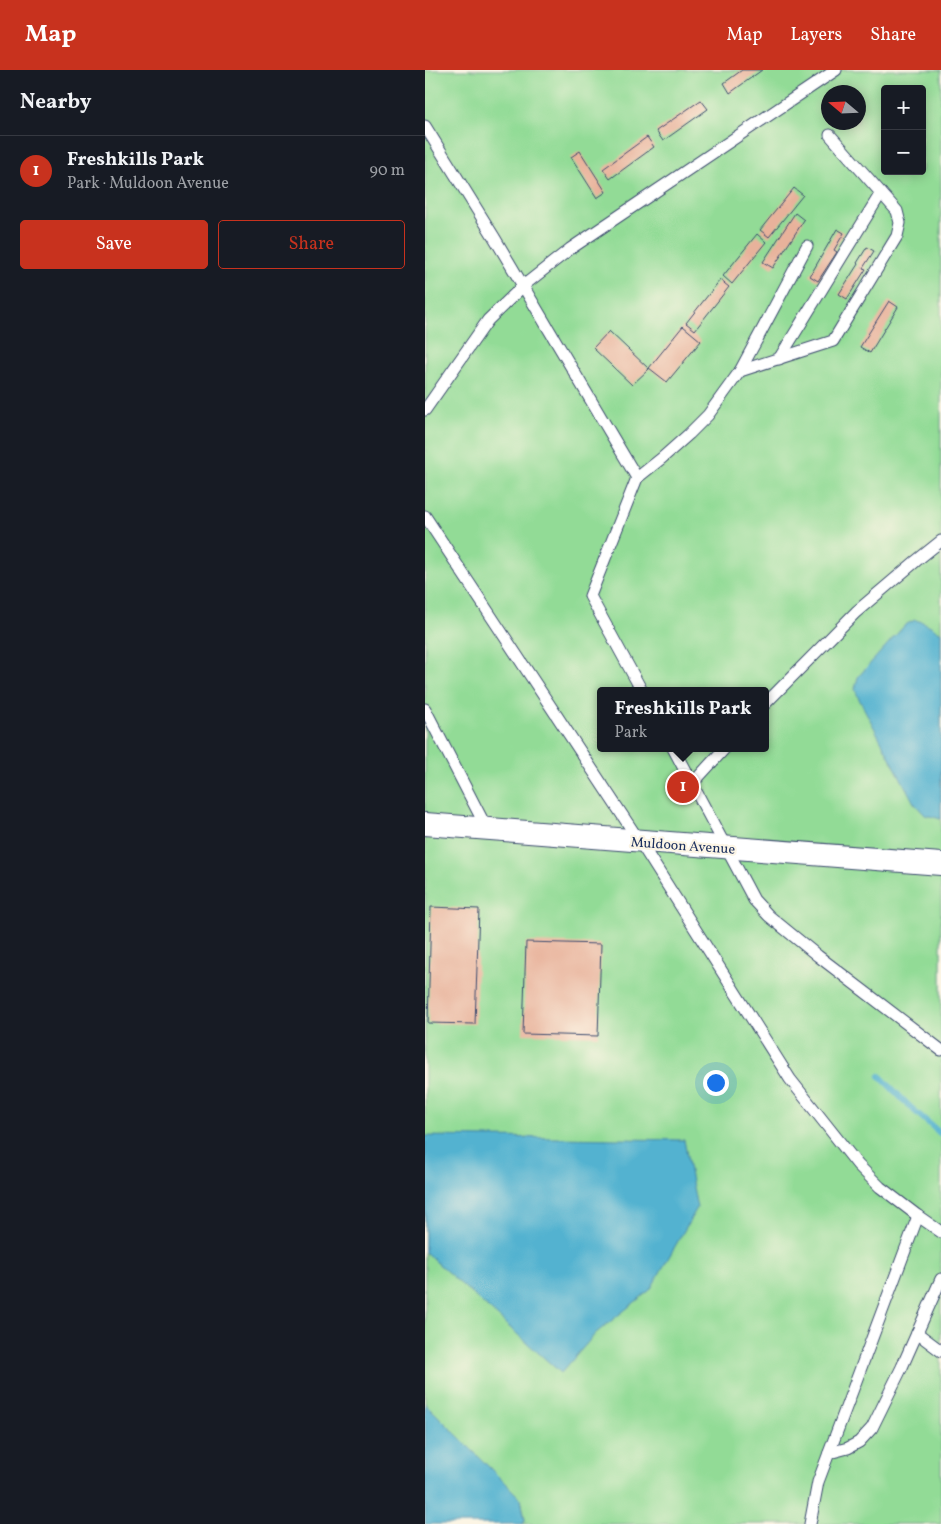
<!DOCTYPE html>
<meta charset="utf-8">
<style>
body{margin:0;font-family:Vollkorn,serif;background:#20242c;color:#f1f3f6}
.controls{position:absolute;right:15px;top:15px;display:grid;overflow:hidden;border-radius:5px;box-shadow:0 2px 12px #0003}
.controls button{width:45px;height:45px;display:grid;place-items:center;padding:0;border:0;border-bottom:1px solid #363941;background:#171b24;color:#f1f3f6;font:25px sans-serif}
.compass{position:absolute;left:396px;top:15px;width:45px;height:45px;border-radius:50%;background:#171b24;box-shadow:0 2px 12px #0003;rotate:289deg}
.you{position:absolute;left:290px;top:1012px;width:18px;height:18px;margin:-12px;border:4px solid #fff;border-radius:50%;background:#1a73e8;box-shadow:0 0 0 8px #1a73e833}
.badge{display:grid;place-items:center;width:32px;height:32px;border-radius:50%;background:#c8321e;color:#fff;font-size:16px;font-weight:700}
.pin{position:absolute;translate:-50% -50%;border:2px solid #fff;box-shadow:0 1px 5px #0006}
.popup{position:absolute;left:172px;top:617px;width:172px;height:65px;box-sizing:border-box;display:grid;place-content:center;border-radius:5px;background:#171b24;filter:drop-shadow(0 1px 4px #0005);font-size:16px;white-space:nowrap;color:#9ea1a6}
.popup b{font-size:19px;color:#f1f3f6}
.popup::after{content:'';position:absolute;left:50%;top:100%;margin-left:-10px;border:10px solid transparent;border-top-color:#171b24}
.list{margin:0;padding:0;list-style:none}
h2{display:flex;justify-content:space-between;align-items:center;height:65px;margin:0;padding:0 20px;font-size:21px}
h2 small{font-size:16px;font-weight:400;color:#9ea1a6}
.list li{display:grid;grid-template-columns:32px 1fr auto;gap:15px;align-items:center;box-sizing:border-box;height:70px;padding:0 20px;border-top:1px solid #363941}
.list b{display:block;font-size:19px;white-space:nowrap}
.list p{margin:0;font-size:16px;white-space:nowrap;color:#9ea1a6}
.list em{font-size:16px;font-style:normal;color:#9ea1a6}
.actions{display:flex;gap:10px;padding:15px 20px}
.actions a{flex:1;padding:11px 0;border:1px solid #c8321e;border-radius:5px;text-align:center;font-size:18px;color:#c8321e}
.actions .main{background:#c8321e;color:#fff}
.map{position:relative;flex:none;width:516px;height:1454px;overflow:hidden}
header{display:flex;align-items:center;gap:30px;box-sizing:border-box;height:70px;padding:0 25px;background:#c8321e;color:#fff}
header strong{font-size:24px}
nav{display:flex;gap:28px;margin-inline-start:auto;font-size:18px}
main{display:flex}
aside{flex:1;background:#171b24}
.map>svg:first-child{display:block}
.green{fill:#92db96;stroke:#56857a;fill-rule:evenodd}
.water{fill:#52b2d0;stroke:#367097}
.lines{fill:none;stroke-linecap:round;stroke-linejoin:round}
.stream{stroke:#52b2d0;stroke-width:6}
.building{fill:#e8b29b}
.service-casing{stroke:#3b4a6e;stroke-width:13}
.minor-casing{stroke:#3b4a6e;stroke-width:24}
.service{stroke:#fff;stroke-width:11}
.minor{stroke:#fff;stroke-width:22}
.labels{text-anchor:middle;stroke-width:4.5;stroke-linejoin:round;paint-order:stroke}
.street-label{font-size:14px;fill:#1b2f5e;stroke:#fcf5e5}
</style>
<header>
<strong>Map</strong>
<nav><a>Map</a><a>Layers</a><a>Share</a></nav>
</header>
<main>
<aside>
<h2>Nearby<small></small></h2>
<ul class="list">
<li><span class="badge">1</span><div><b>Freshkills Park</b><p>Park · Muldoon Avenue</p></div><em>90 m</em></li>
</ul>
<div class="actions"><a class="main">Save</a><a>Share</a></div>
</aside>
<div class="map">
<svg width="516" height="1454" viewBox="0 0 516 1454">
<rect width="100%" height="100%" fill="#fcf5e5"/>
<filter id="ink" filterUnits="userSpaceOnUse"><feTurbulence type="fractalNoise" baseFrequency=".02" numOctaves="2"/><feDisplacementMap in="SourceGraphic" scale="10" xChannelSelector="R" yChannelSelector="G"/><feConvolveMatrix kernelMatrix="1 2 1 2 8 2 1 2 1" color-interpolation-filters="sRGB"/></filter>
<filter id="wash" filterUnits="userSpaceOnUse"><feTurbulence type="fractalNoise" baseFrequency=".0096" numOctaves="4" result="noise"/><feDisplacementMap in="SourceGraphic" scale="20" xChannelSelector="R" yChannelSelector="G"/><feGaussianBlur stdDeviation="1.12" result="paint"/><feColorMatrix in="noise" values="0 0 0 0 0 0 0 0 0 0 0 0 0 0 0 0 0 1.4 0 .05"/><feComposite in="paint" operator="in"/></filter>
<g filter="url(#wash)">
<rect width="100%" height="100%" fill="#f1e5c8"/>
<path class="green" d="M0,0H516V1454H98L100,1450L96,1429L0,1333ZM460,19H497V101H460ZM403,22H433V52H403ZM176,621H340V678H176Z"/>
<g class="water">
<path d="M490,550C500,552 508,557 516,563V749L500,745L489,733L433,627L430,619L433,607L480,555Z"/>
<polygon points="0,1066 259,1070 272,1138 225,1220 171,1263 136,1303 0,1182"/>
<polygon points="0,1333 96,1429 100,1450 98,1454 0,1454"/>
</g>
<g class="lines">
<polyline class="stream" points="455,1006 484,1036 516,1064"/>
</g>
<g id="blocks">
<g class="building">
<polygon points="317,0 337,0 305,23 299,13"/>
<polygon points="276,30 283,39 238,71 231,61"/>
<polygon points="222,67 229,77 185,109 178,99"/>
<polygon points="155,81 181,122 172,128 146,87"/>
<polygon points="369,118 378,125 344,167 335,160"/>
<polygon points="370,143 379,150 348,198 338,192"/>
<polygon points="412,159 419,163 409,180 412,182 393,211 385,206"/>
<polygon points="332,164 341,172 307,214 298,206"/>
<polygon points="442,177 449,181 438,198 441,199 422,229 414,224 433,194 432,193"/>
<polygon points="295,210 304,217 270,260 261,253"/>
<polygon points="464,231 473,237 445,283 435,277"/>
<polygon points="258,256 276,271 242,312 224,298"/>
<polygon points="184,261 224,299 207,315 168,278"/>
<polygon points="6,837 54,839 50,954 3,953"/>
<polygon points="101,872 176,874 173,966 98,964"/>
</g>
</g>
</g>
<g filter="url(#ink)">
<use href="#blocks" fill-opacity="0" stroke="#3b4a6e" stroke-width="1"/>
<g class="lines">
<defs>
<g id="service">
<polyline points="0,56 69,167 212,408 165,526 217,621"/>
<polyline points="354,289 456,123"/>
<polyline points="315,301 408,271 472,166 475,153 472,141 405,65"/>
<polyline points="0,340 63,250 98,216 145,179 411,0"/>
<polyline points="212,408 237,388 264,364 283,345 315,301 382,176"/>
<polyline points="0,446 215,772 365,1009 433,1095 455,1117 493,1146 516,1162"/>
<polyline points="340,634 431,542 491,491 516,471"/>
<polyline points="0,639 62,759"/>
<polyline points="248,678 329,830 344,846 393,886 516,980"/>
<polyline points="267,714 300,678"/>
<polyline points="492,1263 516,1281"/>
<polyline points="404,1383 423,1378 434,1372 447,1358 477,1297 516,1209"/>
<polyline points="385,1454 393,1412 493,1146"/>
</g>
<polyline id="minor" points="0,754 516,794"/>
</defs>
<use href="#service" class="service-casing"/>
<use href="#minor" class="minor-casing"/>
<use href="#service" class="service"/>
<use href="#minor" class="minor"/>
</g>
</g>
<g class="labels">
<g class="street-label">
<text transform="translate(258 775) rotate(4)" y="5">Muldoon Avenue</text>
</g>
</g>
</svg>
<div class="controls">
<button>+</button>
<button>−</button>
</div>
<svg class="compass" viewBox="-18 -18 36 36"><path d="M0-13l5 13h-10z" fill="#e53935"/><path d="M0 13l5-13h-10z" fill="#9ea1a6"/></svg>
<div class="you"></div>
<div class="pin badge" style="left:258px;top:717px">1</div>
<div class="popup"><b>Freshkills Park</b>Park</div>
</div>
</main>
